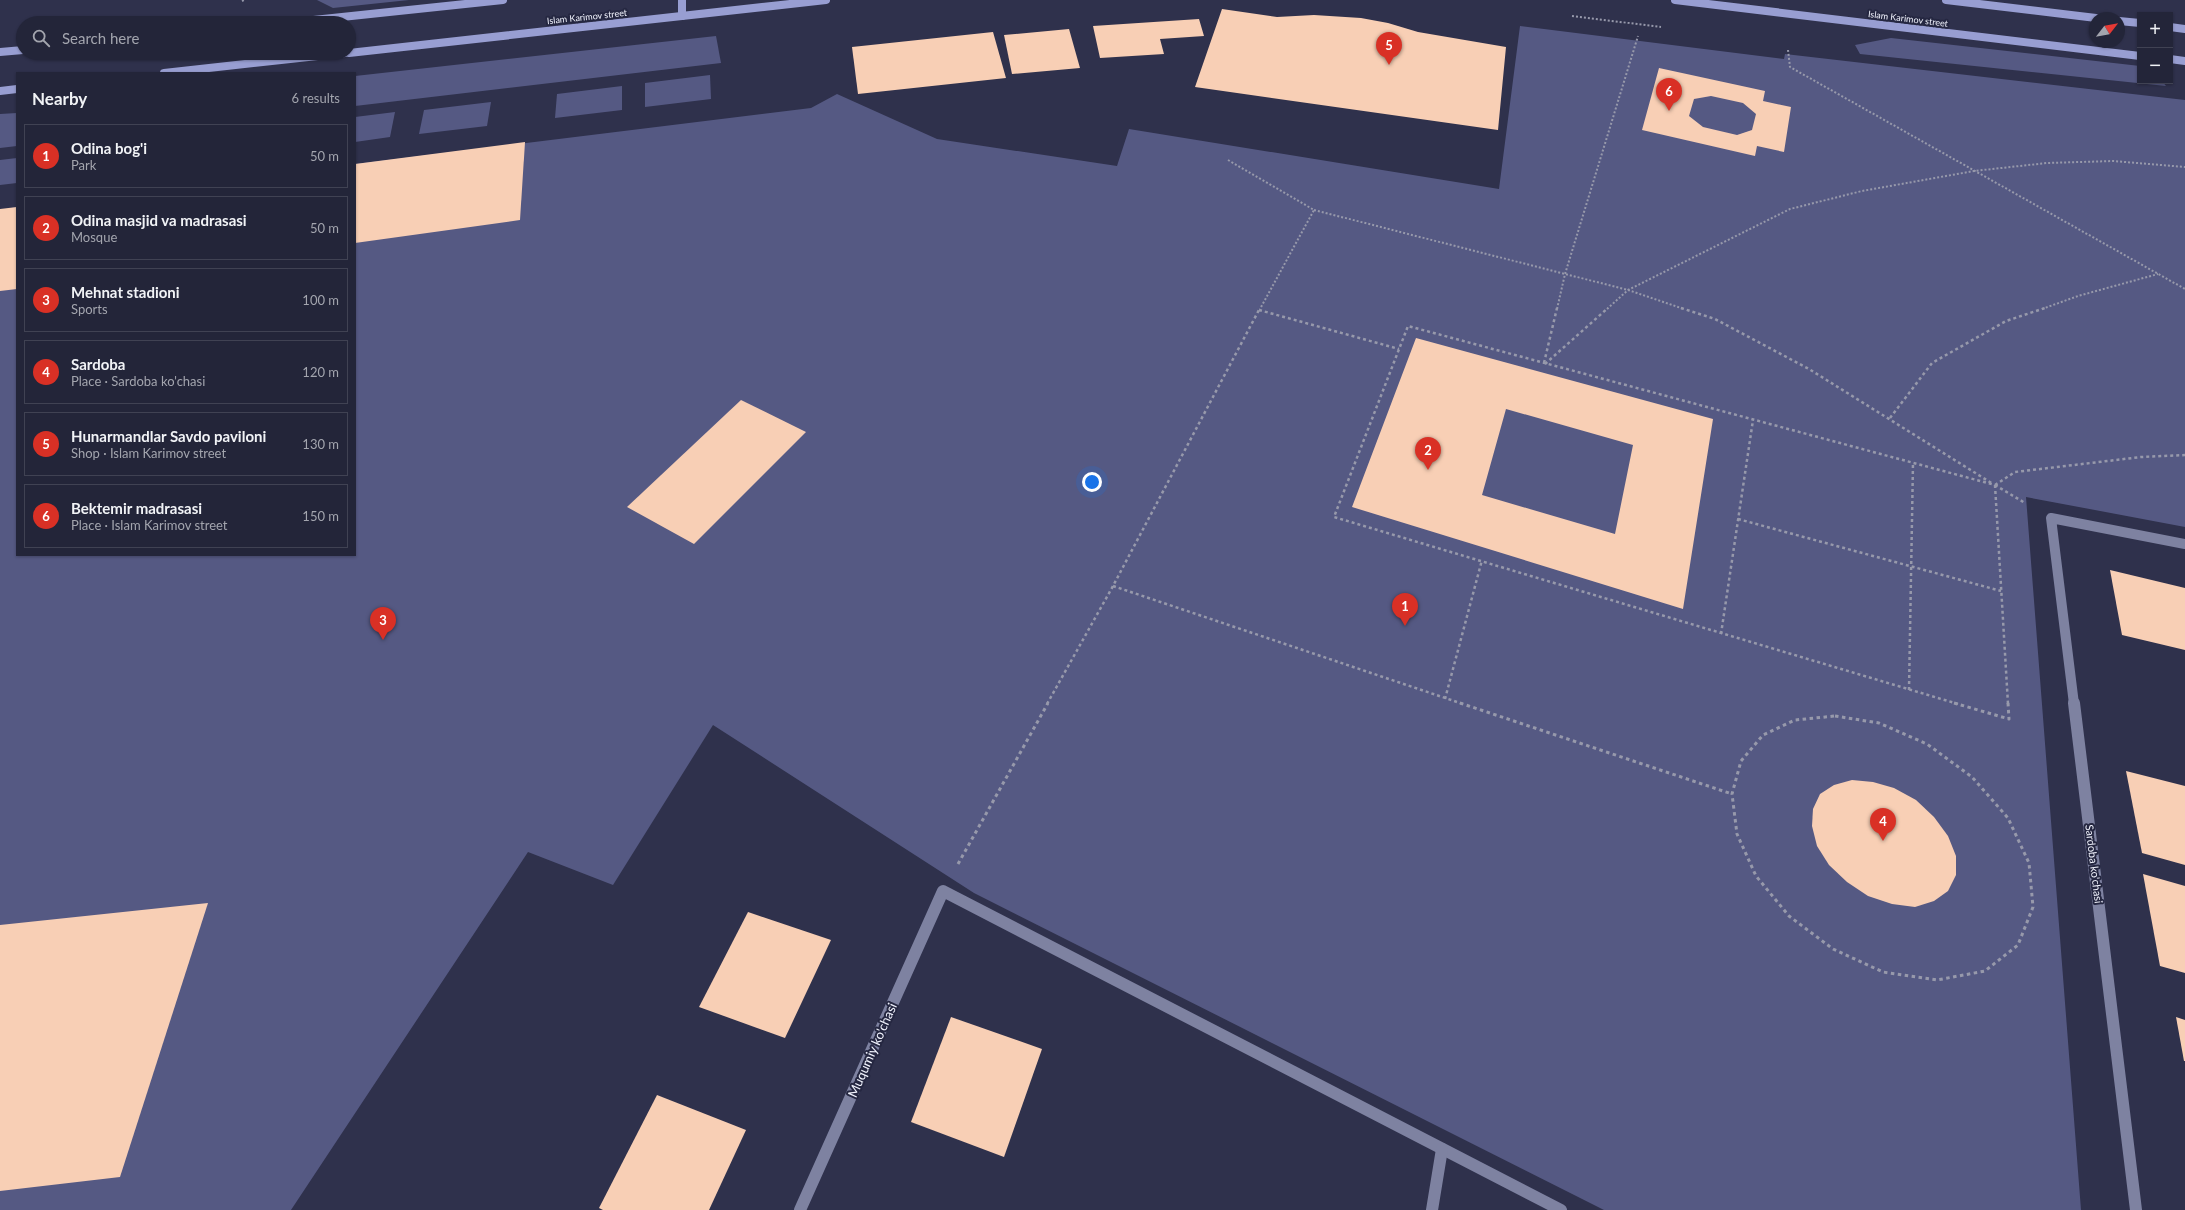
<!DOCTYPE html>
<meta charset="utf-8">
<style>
body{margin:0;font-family:Lato,sans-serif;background:#2f3144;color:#f1f3f6}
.controls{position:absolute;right:12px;top:12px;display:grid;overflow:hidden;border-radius:0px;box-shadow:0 1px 3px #0004}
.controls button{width:36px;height:36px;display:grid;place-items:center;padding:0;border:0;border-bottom:1px solid #404253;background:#232539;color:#f1f3f6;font:20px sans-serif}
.compass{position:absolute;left:2089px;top:12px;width:36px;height:36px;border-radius:50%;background:#232539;box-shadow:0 1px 3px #0004;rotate:59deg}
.you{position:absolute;left:1092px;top:482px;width:14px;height:14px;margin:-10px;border:3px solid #fff;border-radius:50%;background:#1a73e8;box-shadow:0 0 0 6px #1a73e833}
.badge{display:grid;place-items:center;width:26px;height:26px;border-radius:50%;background:#d93025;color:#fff;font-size:13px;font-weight:700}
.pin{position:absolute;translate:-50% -33px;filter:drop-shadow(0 1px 2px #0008)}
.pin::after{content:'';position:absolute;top:21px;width:14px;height:12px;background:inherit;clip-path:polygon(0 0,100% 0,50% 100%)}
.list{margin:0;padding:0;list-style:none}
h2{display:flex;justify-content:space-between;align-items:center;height:52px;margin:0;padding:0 16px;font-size:17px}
h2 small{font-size:13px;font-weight:400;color:#a3a5ae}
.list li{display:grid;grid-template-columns:26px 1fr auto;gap:12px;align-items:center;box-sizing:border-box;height:64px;margin:0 8px 8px;padding:0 8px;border:1px solid #404253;border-radius:0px}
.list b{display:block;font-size:15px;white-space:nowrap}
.list p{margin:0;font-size:13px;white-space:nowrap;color:#a3a5ae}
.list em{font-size:13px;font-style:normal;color:#a3a5ae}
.icon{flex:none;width:22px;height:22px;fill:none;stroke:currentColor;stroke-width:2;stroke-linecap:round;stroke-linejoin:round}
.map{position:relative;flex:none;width:2185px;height:1210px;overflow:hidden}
.search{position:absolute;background:#232539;box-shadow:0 1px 3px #0004;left:16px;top:16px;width:340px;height:44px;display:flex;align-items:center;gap:10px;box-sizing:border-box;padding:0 14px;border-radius:22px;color:#a3a5ae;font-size:15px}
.panel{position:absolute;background:#232539;box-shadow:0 1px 3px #0004;left:16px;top:72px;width:340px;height:484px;border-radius:0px}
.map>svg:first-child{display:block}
.green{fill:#555983}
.building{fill:#f8cfb5;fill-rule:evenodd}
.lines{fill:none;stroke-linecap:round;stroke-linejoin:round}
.path-far2{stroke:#9799ab;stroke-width:2;stroke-dasharray:2 2;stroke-linecap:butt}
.path-far1{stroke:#9799ab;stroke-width:2.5;stroke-dasharray:3 3;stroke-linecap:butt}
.path{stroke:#9799ab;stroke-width:3;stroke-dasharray:3.5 3.5;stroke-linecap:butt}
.street-far1{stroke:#7e82a1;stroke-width:10}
.street{stroke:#7e82a1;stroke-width:12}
.primary{stroke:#989ed2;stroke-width:8}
.labels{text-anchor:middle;stroke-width:4;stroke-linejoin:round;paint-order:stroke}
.far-street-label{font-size:9px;fill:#f1f3fd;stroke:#252741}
.street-label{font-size:11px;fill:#f1f3fd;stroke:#252741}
.near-street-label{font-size:13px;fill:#f1f3fd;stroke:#252741}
</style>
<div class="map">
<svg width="2185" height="1210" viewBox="0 0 2185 1210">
<rect width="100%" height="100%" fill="#2f314c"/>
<g class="green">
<polygon points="317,0 409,0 333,8"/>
<polygon points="1520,26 1784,59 1785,54 2185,100 2185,527 2026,497 2081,1210 1604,1210 974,893 713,725 613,885 528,852 291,1210 0,1210 0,210 17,207 17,555 355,555 355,164 811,108 837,94 937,139 1117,166 1129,129 1499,189"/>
<polygon points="716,36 721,63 355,106 355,76"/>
<polygon points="1891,38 2140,66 2140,81 2162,81 2166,86 1860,54 1855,45"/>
<polygon points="710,75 711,99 645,107 645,83"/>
<polygon points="622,86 622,110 555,118 557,94"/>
<polygon points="491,102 487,126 419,134 424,110"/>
<polygon points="395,112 390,137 355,142 355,117"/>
<polygon points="17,113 17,146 0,148 0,114"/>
<polygon points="17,158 17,183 0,185 0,160"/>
</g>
<g class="building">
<polygon points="1222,9 1277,17 1314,15 1361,18 1388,23 1418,32 1506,47 1498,130 1195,87"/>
<polygon points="1199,19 1204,36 1160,39 1164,54 1100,58 1093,26"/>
<polygon points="1069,29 1080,68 1012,74 1004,35"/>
<polygon points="993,32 1006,78 858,94 852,47"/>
<path d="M1659,68L1765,91L1763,101L1791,107L1784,152L1757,146L1755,156L1642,130ZM1711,96L1743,103L1756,114L1752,130L1737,135L1703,127L1689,116L1694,99Z"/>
<polygon points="525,142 520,220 355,243 355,164"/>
<polygon points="17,207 17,289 0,291 0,209"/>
<path d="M1416,338L1713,419L1683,609L1352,507ZM1506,409L1633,445L1615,534L1482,495Z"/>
<polygon points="741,400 806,432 694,544 627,507"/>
<polygon points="2110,570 2185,588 2185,650 2122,635"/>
<polygon points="2126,771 2185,786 2185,865 2142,853"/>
<polygon points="1852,780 1873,782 1894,788 1916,800 1934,817 1948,836 1956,856 1956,875 1948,891 1934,901 1915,907 1892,904 1868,896 1847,882 1829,865 1817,846 1812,826 1813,809 1820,794 1834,785"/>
<polygon points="2143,874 2185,886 2185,973 2160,966"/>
<polygon points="208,903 120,1177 0,1191 0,925"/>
<polygon points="748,912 831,940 785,1038 699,1007"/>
<polygon points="951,1017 1042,1049 1004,1157 911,1122"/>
<polygon points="2176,1017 2185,1020 2185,1061 2184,1061"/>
<polygon points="657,1095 746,1130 709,1210 603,1210 599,1208"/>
</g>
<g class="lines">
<g class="path-far2">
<polyline points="242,1 244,0"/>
<polyline points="1572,16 1661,27"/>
<polyline points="1788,50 1790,67 2185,289"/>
<polyline points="1228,160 1314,210 1260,309"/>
<polyline points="1314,210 1628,290 1684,309"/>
<polyline points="1557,309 1565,274 1638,36"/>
<polyline points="1607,309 1628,290 1790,209 1862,191 1974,171 2047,163 2113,161 2185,167"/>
<polyline points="2042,309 2078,296 2158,274"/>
</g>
<g class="path-far1">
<polyline points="1681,308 1715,319 1809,369 1993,484"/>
<polyline points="1259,310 1399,349"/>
<polyline points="1544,363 1557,308"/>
<polyline points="1545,364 1608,308"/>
<polyline points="1890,418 1932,363 2006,321 2045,308"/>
<polyline points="1995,485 2025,503"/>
<polyline points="1995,485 2008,704"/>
<polyline points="1995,485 2015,472 2141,457 2185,455"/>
<polyline points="1738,519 2001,591"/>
<polyline points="1113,586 1463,704"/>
<polyline points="1721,634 1753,420"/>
<polyline points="1909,690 1913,463"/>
<polyline points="1445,699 1482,560"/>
<polyline points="1047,704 1113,586 1260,308"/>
<polyline points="1958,704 1334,517 1408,326 1995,485"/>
</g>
<g class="path">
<polyline points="1460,703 1732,794"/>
<polyline points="1954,703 2009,719 2008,703"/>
<polygon points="1835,716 1879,723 1927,744 1972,777 2008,818 2029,863 2033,907 2018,945 1985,971 1937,980 1883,972 1833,949 1789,916 1756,876 1737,834 1732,794 1741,761 1763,735 1795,720"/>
<polyline points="958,864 1048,703"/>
</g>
<polyline class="street-far1" points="2074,704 2051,518 2185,544"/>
<g class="street">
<polyline points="2074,703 2136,1210"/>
<polyline points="800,1210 943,891 1561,1210"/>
<polyline points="1432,1210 1442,1149"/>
</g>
<g class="primary">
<polyline points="682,0 682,16"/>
<polyline points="1675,0 2140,56"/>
<polyline points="1946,0 2096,18"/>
<polyline points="2119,21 2140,23"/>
<polyline points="285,23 503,0"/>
<polyline points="2170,27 2185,29"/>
<polyline points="0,52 23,50"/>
<polyline points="349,53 826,0"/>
<polyline points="2170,59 2185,61"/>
<polyline points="164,73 345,53"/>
<polyline points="0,91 17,89"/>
</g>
</g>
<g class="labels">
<g class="far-street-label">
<text transform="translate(587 17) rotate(-6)" y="3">Islam Karimov street</text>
<text transform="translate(1908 19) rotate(7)" y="3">Islam Karimov street</text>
</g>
<g class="street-label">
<text transform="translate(2094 864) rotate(83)" y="4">Sardoba ko'chasi</text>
</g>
<g class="near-street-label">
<text transform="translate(872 1050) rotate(-66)" y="5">Muqumiy ko'chasi</text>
</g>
</g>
</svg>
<div class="controls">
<button>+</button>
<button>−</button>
</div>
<svg class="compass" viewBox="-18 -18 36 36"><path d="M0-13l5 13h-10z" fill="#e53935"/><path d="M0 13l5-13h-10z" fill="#a3a5ae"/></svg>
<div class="you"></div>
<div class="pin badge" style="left:1405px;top:626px">1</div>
<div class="pin badge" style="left:1428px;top:470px">2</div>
<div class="pin badge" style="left:383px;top:640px">3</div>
<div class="pin badge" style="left:1883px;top:841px">4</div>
<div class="pin badge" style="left:1389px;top:65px">5</div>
<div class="pin badge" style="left:1669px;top:111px">6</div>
<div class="search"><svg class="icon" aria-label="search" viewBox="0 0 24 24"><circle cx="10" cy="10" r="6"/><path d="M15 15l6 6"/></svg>Search here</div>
<section class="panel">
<h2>Nearby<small>6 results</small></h2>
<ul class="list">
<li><span class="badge">1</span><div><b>Odina bog'i</b><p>Park</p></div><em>50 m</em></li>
<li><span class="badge">2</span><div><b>Odina masjid va madrasasi</b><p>Mosque</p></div><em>50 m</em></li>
<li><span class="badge">3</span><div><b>Mehnat stadioni</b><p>Sports</p></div><em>100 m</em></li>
<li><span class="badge">4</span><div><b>Sardoba</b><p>Place · Sardoba ko'chasi</p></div><em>120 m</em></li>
<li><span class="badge">5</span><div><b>Hunarmandlar Savdo paviloni</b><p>Shop · Islam Karimov street</p></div><em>130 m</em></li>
<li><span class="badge">6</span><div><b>Bektemir madrasasi</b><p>Place · Islam Karimov street</p></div><em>150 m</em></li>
</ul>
</section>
</div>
